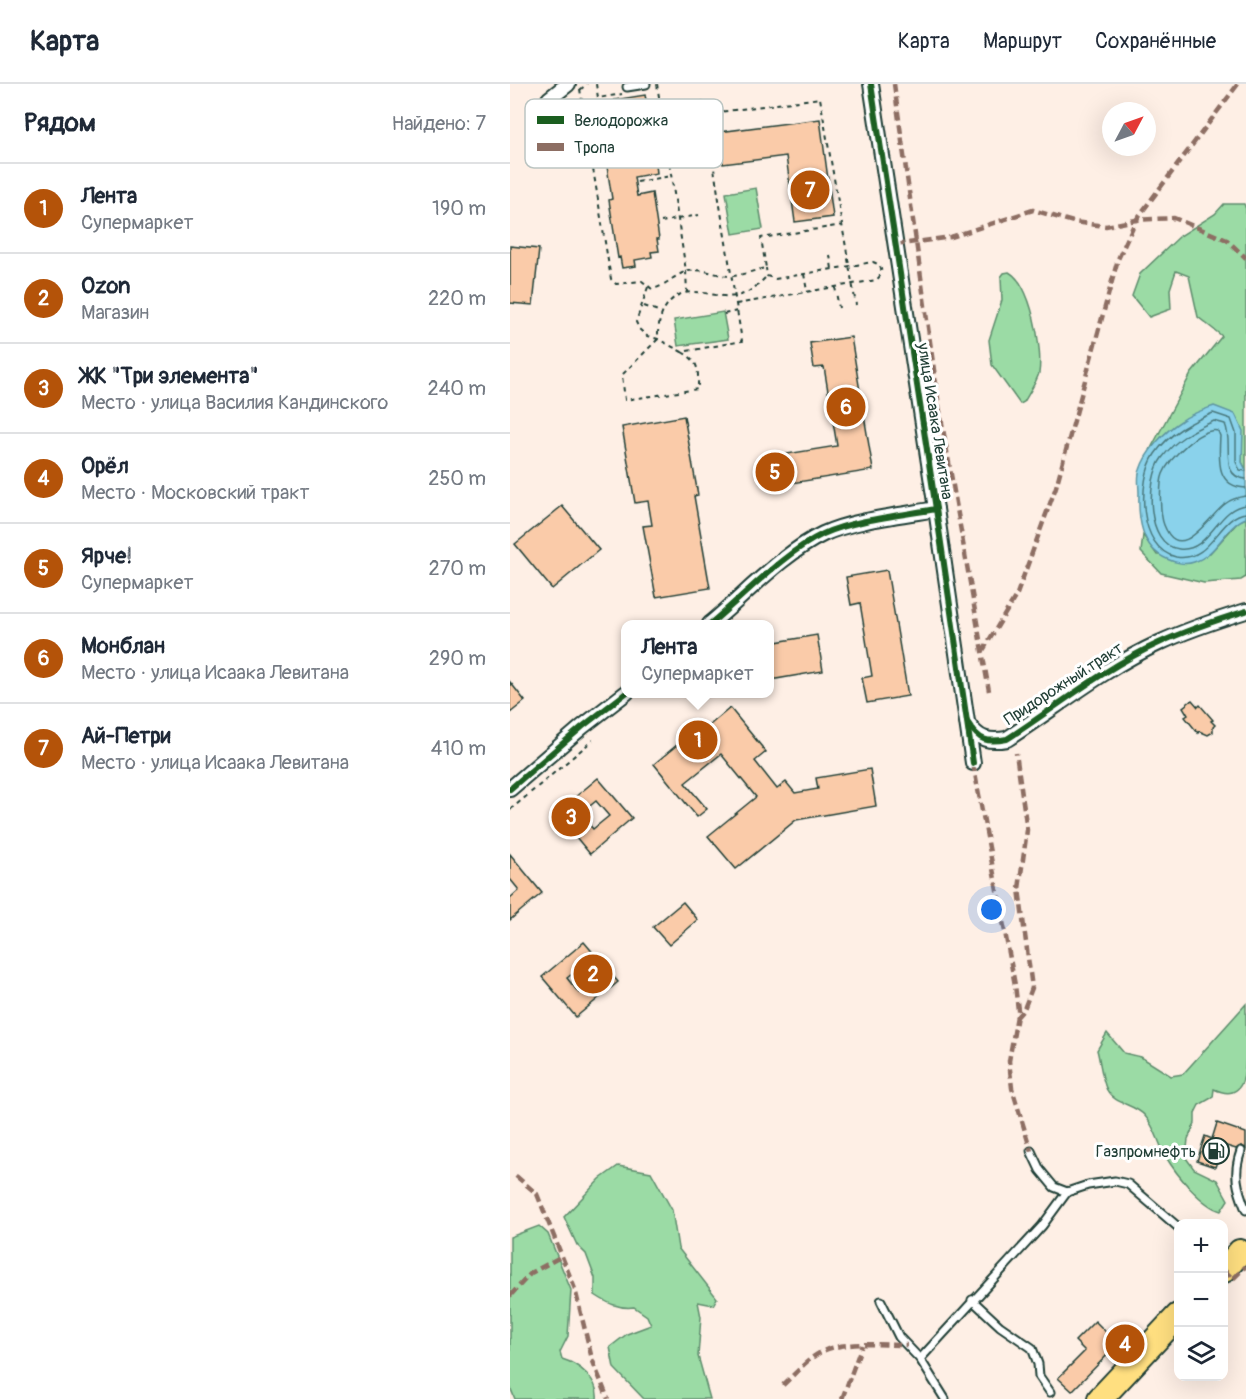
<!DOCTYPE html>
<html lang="ru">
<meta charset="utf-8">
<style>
body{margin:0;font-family:Pangolin,sans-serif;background:#f6f6f7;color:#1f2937}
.controls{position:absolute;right:18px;bottom:18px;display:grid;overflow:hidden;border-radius:12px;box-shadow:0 6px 24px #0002}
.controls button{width:54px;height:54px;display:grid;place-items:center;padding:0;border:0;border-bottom:2px solid #e0e1e3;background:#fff;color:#1f2937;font:30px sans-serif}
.compass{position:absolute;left:592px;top:18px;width:54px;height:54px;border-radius:50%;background:#fff;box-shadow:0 6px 24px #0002;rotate:49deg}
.you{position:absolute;left:482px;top:826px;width:21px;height:21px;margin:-15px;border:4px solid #fff;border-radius:50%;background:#1a73e8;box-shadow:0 0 0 9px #1a73e833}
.badge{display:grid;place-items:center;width:39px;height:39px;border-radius:50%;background:#b45309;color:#fff;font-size:20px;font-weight:700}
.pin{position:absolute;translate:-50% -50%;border:3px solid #fff;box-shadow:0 2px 6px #0006}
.popup{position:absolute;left:111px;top:536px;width:153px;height:78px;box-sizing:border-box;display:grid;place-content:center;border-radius:12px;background:#fff;filter:drop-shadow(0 2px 4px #0005);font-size:20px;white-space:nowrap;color:#747a83}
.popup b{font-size:22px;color:#1f2937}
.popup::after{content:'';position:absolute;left:50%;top:100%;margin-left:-12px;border:12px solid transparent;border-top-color:#fff}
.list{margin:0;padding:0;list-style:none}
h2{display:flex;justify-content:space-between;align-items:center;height:78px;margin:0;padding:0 24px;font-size:26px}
h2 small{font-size:20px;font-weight:400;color:#747a83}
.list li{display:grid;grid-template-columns:39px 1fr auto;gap:18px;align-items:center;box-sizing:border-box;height:90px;padding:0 24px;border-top:2px solid #e0e1e3}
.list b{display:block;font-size:22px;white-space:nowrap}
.list p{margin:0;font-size:20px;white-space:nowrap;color:#747a83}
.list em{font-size:20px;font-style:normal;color:#747a83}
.icon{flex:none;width:33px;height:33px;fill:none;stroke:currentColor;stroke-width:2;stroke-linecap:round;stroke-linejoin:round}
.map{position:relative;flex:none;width:736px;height:1315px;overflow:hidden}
header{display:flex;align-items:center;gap:36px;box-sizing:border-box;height:84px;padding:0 30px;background:#fff;border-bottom:2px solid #e0e1e3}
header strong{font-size:28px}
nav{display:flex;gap:33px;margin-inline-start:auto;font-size:21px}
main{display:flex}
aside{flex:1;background:#fff}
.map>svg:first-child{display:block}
.green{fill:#9bdba5;stroke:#5d8c6c;stroke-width:1.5}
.water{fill:#8ad2eb;stroke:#5f96a2;stroke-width:1.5}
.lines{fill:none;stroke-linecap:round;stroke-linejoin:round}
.shore{stroke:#4a797d;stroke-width:1.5}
.building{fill:#facba9;stroke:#1f3d34;stroke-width:1.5;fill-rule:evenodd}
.lane-casing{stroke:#1f3d34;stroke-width:11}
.street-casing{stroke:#1f3d34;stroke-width:18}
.highway-casing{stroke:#1f3d34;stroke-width:28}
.path{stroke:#1f3d34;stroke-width:2;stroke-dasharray:4.5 4.5;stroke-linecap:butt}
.lane{stroke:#fff;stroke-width:7}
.street{stroke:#fff;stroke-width:14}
.highway{stroke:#ffdf80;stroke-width:24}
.quiet{stroke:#8d6e63;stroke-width:4.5;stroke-dasharray:9 4.5;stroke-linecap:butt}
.cycleway-casing{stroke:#fff;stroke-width:10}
.cycleway{stroke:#1b5e20;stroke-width:6}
.labels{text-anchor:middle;stroke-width:6;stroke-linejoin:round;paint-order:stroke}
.street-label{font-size:16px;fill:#1f3d34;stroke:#fff}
.poi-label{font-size:16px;fill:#1f3d34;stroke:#fff;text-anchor:end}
.key{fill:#fff;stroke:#bcc5c2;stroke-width:1.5}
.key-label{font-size:16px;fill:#1f3d34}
</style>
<header>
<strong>Карта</strong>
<nav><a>Карта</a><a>Маршрут</a><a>Сохранённые</a></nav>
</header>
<main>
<aside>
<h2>Рядом<small>Найдено: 7</small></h2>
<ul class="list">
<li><span class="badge">1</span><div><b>Лента</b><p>Супермаркет</p></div><em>190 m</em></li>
<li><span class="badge">2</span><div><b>Ozon</b><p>Магазин</p></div><em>220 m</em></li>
<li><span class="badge">3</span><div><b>ЖК &quot;Три элемента&quot;</b><p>Место · улица Василия Кандинского</p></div><em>240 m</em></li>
<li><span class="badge">4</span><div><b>Орёл</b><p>Место · Московский тракт</p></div><em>250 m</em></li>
<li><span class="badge">5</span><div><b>Ярче!</b><p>Супермаркет</p></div><em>270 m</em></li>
<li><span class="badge">6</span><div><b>Монблан</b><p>Место · улица Исаака Левитана</p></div><em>290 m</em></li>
<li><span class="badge">7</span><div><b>Ай-Петри</b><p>Место · улица Исаака Левитана</p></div><em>410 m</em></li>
</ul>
</aside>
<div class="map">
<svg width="736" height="1315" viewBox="0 0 736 1315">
<rect width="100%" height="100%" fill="#feefe5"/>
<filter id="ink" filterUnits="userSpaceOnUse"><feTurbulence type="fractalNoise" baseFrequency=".0167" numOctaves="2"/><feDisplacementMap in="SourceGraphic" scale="12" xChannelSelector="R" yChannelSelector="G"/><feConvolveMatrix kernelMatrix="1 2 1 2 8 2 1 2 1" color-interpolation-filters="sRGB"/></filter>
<g filter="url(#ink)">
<g class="green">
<polygon points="246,104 253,145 223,150 216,109"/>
<polygon points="714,120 734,120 736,125 736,386 732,378 732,347 657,349 640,366 681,290 712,252 688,233 679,192 666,187 660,205 661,225 639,233 622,212 630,190 670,152 705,130"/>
<path d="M499,188C521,200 533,265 529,289C526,299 519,309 514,318L510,320L482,281L479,256L492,216L491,193L494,189Z"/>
<polygon points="213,228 218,255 168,262 164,236"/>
<polygon points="736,434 736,493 731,496 694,499 651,489 631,468 633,451 647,471 700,469 729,437"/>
<path d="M736,920C736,935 736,949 736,963C736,986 736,1020 704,1005L703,1013L689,1021L685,1029V1039L678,1055L676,1074L684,1085L707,1096L718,1116L711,1127C692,1122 666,1090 656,1073C648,1059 646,1044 635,1032C625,1020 605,1021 597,1006C592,998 590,976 587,966L597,949L614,969L631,973L661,992L673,990Z"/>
<path d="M108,1082L141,1088L162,1126L168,1164L207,1214L203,1221L188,1218L191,1233L188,1272L200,1315H134L104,1284L100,1263L117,1250L141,1241L137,1232L124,1223C109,1225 97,1219 85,1211V1194L76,1170L67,1161L54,1133L90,1095Z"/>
<path d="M29,1142L38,1150L61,1206L58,1252L50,1268L52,1275C69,1280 89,1296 87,1315H5L0,1303V1153Z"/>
</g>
<path class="water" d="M704,322L725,330L733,347L732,378L736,386V434C715,442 707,471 684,478C676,481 665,479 657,475C631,464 628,434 629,409C629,402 627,392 630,386C636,367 654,348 671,337C680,330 693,326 704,322Z"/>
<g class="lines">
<g class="shore">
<path d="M736,387L730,386L726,378V349L721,335L703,329C681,338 659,349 645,370C627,396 628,465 666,473C702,479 708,432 736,429"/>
<path d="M736,395C708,393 724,359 715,340L704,337C683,346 666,355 652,374C636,395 635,461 669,465C700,469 707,423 736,421"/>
<path d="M736,404C705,403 709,374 710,352L708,347C690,343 659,375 653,390C649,400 650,431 654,441C670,482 699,432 715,420C721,415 728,413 736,412"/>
</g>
</g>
<g class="building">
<polygon points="135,11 137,21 139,21 147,73 145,73 147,89 124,93 127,112 142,109 149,155 147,155 149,167 141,168 142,173 125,176 126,182 112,184 110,173 108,174 99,116 102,115 89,30 106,27 104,16"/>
<polygon points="310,35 323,133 285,138 276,72 213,80 209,48"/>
<polygon points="0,162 29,165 23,221 0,219"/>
<polygon points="341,253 363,386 263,402 258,373 327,362 314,283 304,284 300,259"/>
<polygon points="174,332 188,411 184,412 200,504 146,513 133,442 142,441 138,417 125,419 112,343"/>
<polygon points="52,422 89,466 42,505 5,460"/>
<polygon points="377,486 398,612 357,619 352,594 362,592 350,519 341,521 336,493"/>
<polygon points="307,551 313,587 260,596 260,559"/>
<polygon points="0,598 15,617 0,629"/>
<polygon points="682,616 688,623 690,621 703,636 701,637 705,641 703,643 703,648 698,651 689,647 688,649 675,633 678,631 673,623"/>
<polygon points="220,624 256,668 245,677 267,705 276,698 285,709 308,705 306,694 360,685 366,722 286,736 226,785 198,752 246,713 211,670 175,699 197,725 187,733 144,680 179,651 183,655"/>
<path d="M88,694L122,734L80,770L46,729ZM86,717L99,732L83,745L70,730Z"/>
<polygon points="0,770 32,809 0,836 0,814 9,806 0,795"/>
<polygon points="173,818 188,836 159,861 143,843"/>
<path d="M74,858L108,898L66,933L32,893ZM73,881L85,896L69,909L57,894Z"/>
<polygon points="707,1039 736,1049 736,1065 732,1062 726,1065 713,1061 705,1083 687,1077 695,1052 702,1055"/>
<polygon points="585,1237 608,1260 562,1307 548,1294 575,1267 565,1257"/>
</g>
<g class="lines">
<defs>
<g id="lane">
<polyline points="117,3 136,0"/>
<polyline points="521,1067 530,1086 544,1103 557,1108 578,1101 605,1097 618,1100 668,1143"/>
<path d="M731,1067C723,1089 727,1104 736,1126"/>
<polyline points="462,1216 490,1242 522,1264 528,1280 529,1292 540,1308"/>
<polyline points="371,1217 389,1253 410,1275 435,1315"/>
<polyline points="410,1275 532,1142 557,1108"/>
</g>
<g id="street">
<polyline points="361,0 426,425 463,679"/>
<polyline points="39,15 58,0"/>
<path d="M200,540C234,512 273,469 313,450C343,436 393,431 426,425"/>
<path d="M458,640C469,656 479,658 497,655C548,622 594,584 649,559C677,546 707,536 736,527"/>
<polyline points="0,705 72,643 116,609"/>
</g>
<g id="highway">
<polyline points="714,1186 730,1168"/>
<polyline points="590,1315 668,1232"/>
</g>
</defs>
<use href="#lane" class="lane-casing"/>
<use href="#street" class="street-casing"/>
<use href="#highway" class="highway-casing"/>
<g class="path">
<polyline points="86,0 88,14 112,10"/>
<polyline points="147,0 176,187 177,209"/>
<path d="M70,5L101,195L106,200L132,197L142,205C154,203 163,192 175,188C193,182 207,193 223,192C233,191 245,186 256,184L251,154L333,141"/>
<polyline points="70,6 77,0"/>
<polyline points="195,30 310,14 346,221"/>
<polyline points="147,56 155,55"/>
<polyline points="67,66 80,64"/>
<polyline points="127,98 161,92"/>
<polyline points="151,138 189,131"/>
<polyline points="320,171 322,185"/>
<polyline points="294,190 297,207"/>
<polyline points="138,203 126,238 129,245 137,252 148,255 172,268 232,257 193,17"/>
<polyline points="325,203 329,224"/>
<path d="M226,220L366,196C374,190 373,181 363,178L265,195L257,192L256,184"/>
<polyline points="134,222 151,228"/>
<polyline points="214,230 227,227"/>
<path d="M172,268C190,278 188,286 188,305L115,316L112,291L148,255C147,233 157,208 183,208C197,208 212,214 226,212C239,210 248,201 257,192"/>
<polyline points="0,726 83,656"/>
</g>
<use href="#lane" class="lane"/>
<use href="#street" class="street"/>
<use href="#highway" class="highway"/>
<g class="quiet">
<polyline points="384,0 429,322 479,607"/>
<polyline points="385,161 441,153 523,126 563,138 596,142 626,136 664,134 717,156 736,174"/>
<polyline points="472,568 507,510 546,403 608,175 626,136 728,0"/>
<polyline points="463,679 505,901 508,926 499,977 502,1004 521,1067"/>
<polyline points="506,934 514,925 522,904 509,805 517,746 506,669"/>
<polyline points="6,1092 27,1110 65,1205 82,1275 98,1315"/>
<polyline points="714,1186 723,1195 736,1182"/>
<polyline points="0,1212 21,1189 52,1172"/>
<path d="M273,1301C285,1290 298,1274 313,1267C335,1257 372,1261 397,1261"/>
<polyline points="332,1315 352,1261"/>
</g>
<defs>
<g id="cycleway">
<polyline points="361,0 426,425 463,679"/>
<path d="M200,540C234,512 273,469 313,450C343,436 393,431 426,425"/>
<path d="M458,639C469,657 477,659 497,655C548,622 594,584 649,559C677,546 707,536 736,527"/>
<polyline points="0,705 72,643 116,609"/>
</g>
</defs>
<use href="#cycleway" class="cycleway-casing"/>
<use href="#cycleway" class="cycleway"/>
</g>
</g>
<defs>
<symbol id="fuel-ring" viewBox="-11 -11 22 22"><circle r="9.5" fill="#fff" stroke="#1f3d34" stroke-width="1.5"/><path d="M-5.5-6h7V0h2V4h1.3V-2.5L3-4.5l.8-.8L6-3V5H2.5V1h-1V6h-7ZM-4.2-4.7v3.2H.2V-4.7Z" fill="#1f3d34"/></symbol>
</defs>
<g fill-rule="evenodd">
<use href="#fuel-ring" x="691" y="1052" width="30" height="30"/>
</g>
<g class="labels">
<g class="street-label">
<text transform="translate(426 337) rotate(81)" y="6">улица Исаака Левитана</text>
<text transform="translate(553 599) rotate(-33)" y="6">Придорожный тракт</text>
</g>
<g class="poi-label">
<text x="686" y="1073">Газпромнефть</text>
</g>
</g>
<rect x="15" y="15" width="198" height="69" rx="9" class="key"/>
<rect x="27" y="32" width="27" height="8" fill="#1b5e20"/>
<rect x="27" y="59" width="27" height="8" fill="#8d6e63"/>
<g class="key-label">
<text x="64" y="42">Велодорожка</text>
<text x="64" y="69">Тропа</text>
</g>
</svg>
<div class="controls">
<button>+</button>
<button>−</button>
<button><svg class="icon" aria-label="layers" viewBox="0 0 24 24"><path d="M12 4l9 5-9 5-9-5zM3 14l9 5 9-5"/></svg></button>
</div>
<svg class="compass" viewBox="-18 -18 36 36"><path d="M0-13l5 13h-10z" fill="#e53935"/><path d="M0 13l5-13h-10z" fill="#747a83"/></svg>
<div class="you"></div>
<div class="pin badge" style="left:188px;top:656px">1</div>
<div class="popup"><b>Лента</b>Супермаркет</div>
<div class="pin badge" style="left:83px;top:890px">2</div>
<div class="pin badge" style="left:61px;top:733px">3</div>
<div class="pin badge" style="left:615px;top:1260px">4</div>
<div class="pin badge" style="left:265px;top:388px">5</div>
<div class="pin badge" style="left:336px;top:323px">6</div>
<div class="pin badge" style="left:300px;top:106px">7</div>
</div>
</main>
